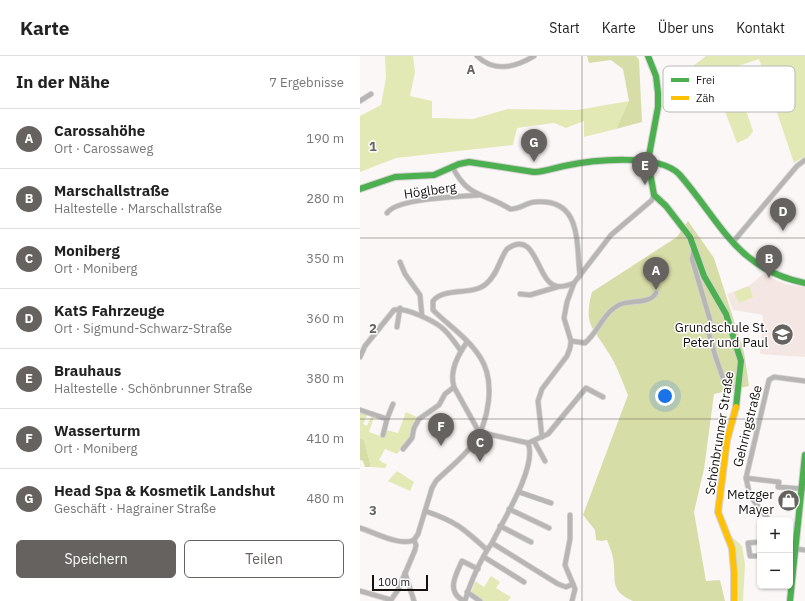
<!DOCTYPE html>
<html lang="de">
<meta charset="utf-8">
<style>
body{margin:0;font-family:"IBM Plex Sans",sans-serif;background:#f6f6f6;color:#222}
.controls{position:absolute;right:12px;bottom:12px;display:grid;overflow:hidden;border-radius:6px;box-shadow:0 1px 3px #0004}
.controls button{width:36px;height:36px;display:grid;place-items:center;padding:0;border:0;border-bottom:1px solid #e0e0e0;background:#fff;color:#222;font:20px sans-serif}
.scale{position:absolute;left:12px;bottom:10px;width:56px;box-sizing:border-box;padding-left:4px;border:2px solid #16110f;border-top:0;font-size:11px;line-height:14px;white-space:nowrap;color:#16110f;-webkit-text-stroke:3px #fff;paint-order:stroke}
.you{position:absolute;left:305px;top:340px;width:14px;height:14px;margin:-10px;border:3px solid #fff;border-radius:50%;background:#1a73e8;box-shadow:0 0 0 6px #1a73e833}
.badge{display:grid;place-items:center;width:26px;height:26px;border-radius:50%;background:#666260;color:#fff;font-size:13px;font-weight:700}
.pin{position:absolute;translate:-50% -33px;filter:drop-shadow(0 1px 2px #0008)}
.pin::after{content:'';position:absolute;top:21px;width:14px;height:12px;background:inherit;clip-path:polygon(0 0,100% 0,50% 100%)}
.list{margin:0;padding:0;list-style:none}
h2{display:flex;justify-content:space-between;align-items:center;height:52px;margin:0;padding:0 16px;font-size:17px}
h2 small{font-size:13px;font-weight:400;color:#767676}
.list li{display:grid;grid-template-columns:26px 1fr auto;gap:12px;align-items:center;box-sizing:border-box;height:60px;padding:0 16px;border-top:1px solid #e0e0e0}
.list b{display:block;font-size:15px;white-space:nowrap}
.list p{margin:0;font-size:13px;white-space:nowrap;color:#767676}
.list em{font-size:13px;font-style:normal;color:#767676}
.actions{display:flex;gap:8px;padding:12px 16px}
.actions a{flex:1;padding:9px 0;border:1px solid #666260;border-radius:6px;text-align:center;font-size:14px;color:#666260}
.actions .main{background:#666260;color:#fff}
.map{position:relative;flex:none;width:445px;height:545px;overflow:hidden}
header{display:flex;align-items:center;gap:24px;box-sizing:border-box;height:56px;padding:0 20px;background:#fff;border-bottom:1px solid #e0e0e0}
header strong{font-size:19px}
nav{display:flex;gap:22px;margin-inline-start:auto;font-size:14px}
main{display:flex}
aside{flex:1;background:#fff}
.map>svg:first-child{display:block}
.built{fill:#f4e7e3}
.green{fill:#e3e9b4}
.forest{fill:#d7dda7}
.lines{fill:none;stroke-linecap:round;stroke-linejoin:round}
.street-casing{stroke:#d6d3d2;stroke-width:6}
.fast-casing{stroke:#d6d3d2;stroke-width:8}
.slow-casing{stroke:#d6d3d2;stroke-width:8}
.street{stroke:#b8b6b5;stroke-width:4.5}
.fast{stroke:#4caf50;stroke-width:6}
.slow{stroke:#ffc107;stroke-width:6}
.grid{fill:none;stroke:#666260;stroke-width:1;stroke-opacity:0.55}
.labels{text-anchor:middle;stroke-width:3;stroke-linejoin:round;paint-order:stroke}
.street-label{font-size:13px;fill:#16110f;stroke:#fff}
.poi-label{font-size:13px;fill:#16110f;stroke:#fff;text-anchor:end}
.key{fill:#fff;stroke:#b9b8b7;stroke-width:1}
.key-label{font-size:11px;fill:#16110f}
.grid-label{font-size:13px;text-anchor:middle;font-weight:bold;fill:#666260;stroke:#fff;stroke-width:3;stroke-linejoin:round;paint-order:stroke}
</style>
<header>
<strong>Karte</strong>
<nav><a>Start</a><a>Karte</a><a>Über uns</a><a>Kontakt</a></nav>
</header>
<main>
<aside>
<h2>In der Nähe<small>7 Ergebnisse</small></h2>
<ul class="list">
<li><span class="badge">A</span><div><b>Carossahöhe</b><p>Ort · Carossaweg</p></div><em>190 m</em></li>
<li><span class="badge">B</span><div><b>Marschallstraße</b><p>Haltestelle · Marschallstraße</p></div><em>280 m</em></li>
<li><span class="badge">C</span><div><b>Moniberg</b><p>Ort · Moniberg</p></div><em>350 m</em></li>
<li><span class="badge">D</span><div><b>KatS Fahrzeuge</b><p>Ort · Sigmund-Schwarz-Straße</p></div><em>360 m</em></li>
<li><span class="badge">E</span><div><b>Brauhaus</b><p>Haltestelle · Schönbrunner Straße</p></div><em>380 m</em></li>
<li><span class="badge">F</span><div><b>Wasserturm</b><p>Ort · Moniberg</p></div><em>410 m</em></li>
<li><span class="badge">G</span><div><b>Head Spa &amp; Kosmetik Landshut</b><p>Geschäft · Hagrainer Straße</p></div><em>480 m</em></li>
</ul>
<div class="actions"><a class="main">Speichern</a><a>Teilen</a></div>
</aside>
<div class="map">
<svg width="445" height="545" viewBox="0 0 445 545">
<rect width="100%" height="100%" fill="#fbf7f6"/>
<polygon class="built" points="403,218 425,228 445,231 445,301 400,298 403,259 373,254 367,238 389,230"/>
<g class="green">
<polygon points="25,0 53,0 55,16 50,40 72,45 72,62 113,63 148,53 217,54 269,45 256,73 224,81 224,65 206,72 194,67 157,72 153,89 36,102 0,116 0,60 21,49 26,22"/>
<polygon points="346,0 445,0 445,100 434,107 399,3 364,15 368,27 347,38 333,10"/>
<polygon points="379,34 393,75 388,82 377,87 359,40"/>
<polygon points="389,230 393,241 379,247 374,236"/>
<polygon points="0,356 7,359 3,368 7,370 11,361 14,361 9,376 23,381 26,374 38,377 46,356 59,362 48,385 37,398 25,393 19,404 27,409 25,412 11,411 4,384 0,382"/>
<polygon points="37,415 54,426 50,435 28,425"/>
<polygon points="370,479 382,490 385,508 383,545 376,545 377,503"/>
<polygon points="131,520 140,526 136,532 151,541 148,545 123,545 111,537 115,525 124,531"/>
</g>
<g class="forest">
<polygon points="227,0 276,0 279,4 282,66 256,73 269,45 263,13 251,4 229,7"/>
<path d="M328,165L354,202L384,296L389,330L354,338L344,413L334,456L346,525L360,524L365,545H273C248,534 257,524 253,502C252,496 249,490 247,484L241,485L236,484L235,474L223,459L268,339C262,325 257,309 248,296C233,271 223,269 232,236L317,181Z"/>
<polygon points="0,382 4,384 11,411 5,411 3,405 0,404"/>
</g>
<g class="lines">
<defs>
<g id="street">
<path d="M117,0C134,17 156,11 174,0"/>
<polyline points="0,45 11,38"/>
<path d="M92,110C108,143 124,136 150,153C158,154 166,147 174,146C222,141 216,186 220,220"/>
<path d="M27,157C37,142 100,141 119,139"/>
<polyline points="373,186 437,110 445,104"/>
<polyline points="334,194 332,203 350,264 349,278 355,299 365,328"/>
<polyline points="40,206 45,218 60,239 62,260"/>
<polyline points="160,238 170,239 197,231"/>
<polyline points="37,271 40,252"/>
<path d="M211,285L225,287C239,275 244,255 261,248C272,244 290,248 296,237"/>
<path d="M0,301L5,290L34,254C45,251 72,264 81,271C89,277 95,287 101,295"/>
<polyline points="94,331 119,376 168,387"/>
<polyline points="0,354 27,363 23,379"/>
<polyline points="27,363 33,348"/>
<polyline points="182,381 178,345 182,333 207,300 210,292 211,285 204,262 207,246 214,227 251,179 292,144 294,139"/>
<polyline points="174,385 185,405"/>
<polyline points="168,387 188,378 226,332 243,341"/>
<path d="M43,393L52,382L54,372L59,363L79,349L85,338L94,331C89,315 98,299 107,286"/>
<polyline points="386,422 419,426 418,431 445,433"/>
<polyline points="159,436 191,447"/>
<polyline points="149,453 189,472"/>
<path d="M65,455C95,465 103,472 126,493"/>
<polyline points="210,459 210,483 205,509 215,533 212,545"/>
<polyline points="409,464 390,440 386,422 409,324 414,321 445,325"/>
<polyline points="140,470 171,486"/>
<path d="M0,472C14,476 40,491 54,484"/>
<path d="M54,484L58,478L72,432L76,425C88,413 103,402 113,388C129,366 136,325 120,301C109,283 88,269 73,254V245C84,231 112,240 126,228C138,218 139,204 147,193C177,172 176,225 196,230C202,232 209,229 214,227"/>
<polyline points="400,486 388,487 390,500 400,500"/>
<polyline points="132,487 198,528 206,531 213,528"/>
<polyline points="436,493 445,494"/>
<polyline points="124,501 164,526"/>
<polyline points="45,517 54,545"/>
<polyline points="0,535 31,544 38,534 55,494 56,489 54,484"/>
<polyline points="107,536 120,545"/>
<path d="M104,545C86,536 95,520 102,505L118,513"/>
<path d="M105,545C110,527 121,502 132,487C142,466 178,410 168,387"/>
</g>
<g id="fast">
<polyline points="288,0 296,20 298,37 298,51 288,105 294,139 306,150 330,181 344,220 366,258 381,305 376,351"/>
<path d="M0,133L35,121L74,119L99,108L109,106L174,116C185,116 194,112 204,110C233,104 298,97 319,118C361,166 376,213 445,227"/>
<polyline points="430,545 445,399"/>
</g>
<polyline id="slow" points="374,545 374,515 372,492 358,456 367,384 376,351"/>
</defs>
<use href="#street" class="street-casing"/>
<use href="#fast" class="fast-casing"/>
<use href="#slow" class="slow-casing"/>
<use href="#street" class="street"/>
<use href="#fast" class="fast"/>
<use href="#slow" class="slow"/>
</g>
<path class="grid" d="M222,0V545M0,182H445M0,363H445"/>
<defs>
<symbol id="school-disc" viewBox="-11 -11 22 22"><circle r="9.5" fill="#666260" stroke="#fff"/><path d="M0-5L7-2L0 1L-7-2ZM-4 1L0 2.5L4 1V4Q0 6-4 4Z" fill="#fff"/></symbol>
<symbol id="shop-disc" viewBox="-11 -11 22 22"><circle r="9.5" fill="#666260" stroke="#fff"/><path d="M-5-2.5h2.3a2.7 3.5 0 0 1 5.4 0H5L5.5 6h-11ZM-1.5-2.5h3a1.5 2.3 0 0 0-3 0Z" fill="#fff"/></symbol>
</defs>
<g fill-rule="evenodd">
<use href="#school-disc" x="410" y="266" width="25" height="25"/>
<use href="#shop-disc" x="416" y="432" width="25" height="25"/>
</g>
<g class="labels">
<g class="street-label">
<text transform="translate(70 134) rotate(-8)" y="5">Höglberg</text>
<text transform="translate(387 370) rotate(-76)" y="5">Gehringstraße</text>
<text transform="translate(359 377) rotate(-81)" y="5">Schönbrunner Straße</text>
</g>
<g class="poi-label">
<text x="408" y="276">Grundschule St.<tspan x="408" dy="15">Peter und Paul</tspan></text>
<text x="414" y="443">Metzger<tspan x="414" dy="15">Mayer</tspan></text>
</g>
</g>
<rect x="303" y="10" width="132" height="46" rx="6" class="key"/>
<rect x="311" y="22" width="18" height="4" fill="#4caf50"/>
<rect x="311" y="40" width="18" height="4" fill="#ffc107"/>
<g class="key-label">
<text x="336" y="28">Frei</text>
<text x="336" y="46">Zäh</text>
</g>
<g class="grid-label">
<text x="111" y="18">A</text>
<text x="13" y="95">1</text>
<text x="13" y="277">2</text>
<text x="13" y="459">3</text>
</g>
</svg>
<div class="controls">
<button>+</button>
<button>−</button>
</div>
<div class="scale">100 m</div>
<div class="you"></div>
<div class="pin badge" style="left:296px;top:234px">A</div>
<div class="pin badge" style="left:409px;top:222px">B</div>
<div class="pin badge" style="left:120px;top:406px">C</div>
<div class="pin badge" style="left:423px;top:175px">D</div>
<div class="pin badge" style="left:285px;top:129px">E</div>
<div class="pin badge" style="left:81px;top:390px">F</div>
<div class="pin badge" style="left:174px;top:106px">G</div>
</div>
</main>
